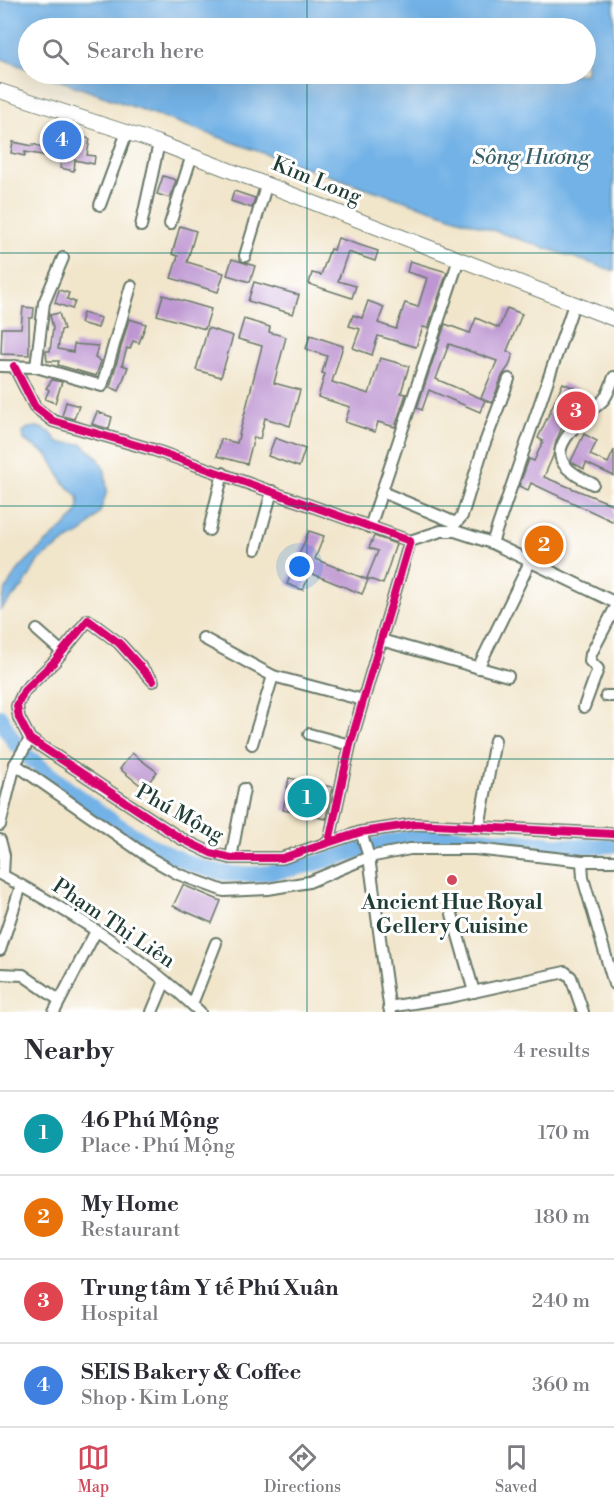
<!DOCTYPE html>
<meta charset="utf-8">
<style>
body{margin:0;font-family:"Libre Bodoni",serif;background:#f7f7f7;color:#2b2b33}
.you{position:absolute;left:300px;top:567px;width:21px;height:21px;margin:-15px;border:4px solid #fff;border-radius:50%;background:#1a73e8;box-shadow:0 0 0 9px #1a73e833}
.badge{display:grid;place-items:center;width:39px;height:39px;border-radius:50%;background:#d1495b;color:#fff;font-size:20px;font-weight:700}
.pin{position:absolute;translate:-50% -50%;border:3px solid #fff;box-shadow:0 2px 6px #0006}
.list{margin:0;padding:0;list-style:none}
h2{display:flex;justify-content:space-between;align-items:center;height:78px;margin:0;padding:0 24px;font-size:26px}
h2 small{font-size:20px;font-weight:400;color:#7c7c81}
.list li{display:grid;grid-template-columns:39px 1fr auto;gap:18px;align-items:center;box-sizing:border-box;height:84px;padding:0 24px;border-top:2px solid #e1e1e2}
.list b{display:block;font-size:22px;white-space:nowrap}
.list p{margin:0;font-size:20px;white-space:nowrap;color:#7c7c81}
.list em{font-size:20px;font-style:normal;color:#7c7c81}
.icon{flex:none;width:33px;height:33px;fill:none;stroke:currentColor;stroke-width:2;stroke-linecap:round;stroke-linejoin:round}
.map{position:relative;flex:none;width:614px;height:1012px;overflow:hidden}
.search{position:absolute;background:#fff;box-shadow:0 6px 24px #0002;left:18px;right:18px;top:18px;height:66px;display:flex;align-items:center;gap:15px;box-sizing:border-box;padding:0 21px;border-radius:33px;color:#7c7c81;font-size:22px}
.sheet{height:414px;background:#fff}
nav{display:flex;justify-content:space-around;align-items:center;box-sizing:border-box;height:84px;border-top:2px solid #e1e1e2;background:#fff;font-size:16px;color:#7c7c81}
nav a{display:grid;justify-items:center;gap:3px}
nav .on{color:#d1495b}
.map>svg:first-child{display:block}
.water{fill:#73b2e6;stroke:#49788d;stroke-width:1.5}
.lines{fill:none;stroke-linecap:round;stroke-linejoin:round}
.river{stroke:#73b2e6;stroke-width:16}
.building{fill:#be96d2;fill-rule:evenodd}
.minor-casing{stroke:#687868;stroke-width:14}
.major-casing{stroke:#687868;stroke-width:16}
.minor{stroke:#fff;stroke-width:10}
.major{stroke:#fff;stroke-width:14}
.cycleway-casing{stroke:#fff;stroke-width:11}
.cycleway{stroke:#d6006c;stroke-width:8}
.grid{fill:none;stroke:#0f766e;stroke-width:1.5;stroke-opacity:0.55}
.poi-dot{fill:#d1495b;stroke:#fff;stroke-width:2}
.labels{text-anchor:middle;stroke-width:6;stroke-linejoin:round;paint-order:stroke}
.street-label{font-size:21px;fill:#1f3d34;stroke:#fff}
.poi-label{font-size:21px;font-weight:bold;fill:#1f3d34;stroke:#fff}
.water-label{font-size:22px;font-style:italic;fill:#386069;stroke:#fff}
</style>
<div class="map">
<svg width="614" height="1012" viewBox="0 0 614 1012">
<rect width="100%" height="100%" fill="#fff"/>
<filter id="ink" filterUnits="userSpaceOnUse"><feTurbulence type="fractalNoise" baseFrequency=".0167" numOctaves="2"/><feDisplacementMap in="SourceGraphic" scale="12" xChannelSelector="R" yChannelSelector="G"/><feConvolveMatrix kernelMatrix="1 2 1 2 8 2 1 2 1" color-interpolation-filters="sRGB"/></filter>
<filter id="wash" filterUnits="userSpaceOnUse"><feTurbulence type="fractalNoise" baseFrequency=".008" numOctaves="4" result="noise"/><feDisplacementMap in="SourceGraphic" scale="24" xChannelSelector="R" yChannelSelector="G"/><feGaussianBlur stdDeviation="1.35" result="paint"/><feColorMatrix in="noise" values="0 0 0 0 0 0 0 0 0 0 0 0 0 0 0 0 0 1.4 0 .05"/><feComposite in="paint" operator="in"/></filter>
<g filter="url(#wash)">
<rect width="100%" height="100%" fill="#f1e5ca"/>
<g class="water">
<polygon points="0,0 614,0 614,271 280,159 41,74 586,74 586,28 28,28 28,69 0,58"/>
<path d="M38,427L50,432L59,443L82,444L98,458L105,471L107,491L100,512L83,532L66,541L38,561L23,587L0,610C5,568 48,545 75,516L79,506L78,496L64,483L48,455L24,440L23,432L28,428Z"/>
</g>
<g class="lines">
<g class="river">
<polyline points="0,717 16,745"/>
<path d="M27,756C75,796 157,861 220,872C248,878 277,872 305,866C348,856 387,837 433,836C493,834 554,851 614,845"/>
</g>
</g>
<g id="blocks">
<g class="building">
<polygon points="82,137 90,139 87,155 95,156 94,164 75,160 74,171 60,168 61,163 42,155 25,152 25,156 11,153 13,142 33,146 33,144 48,149 49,141 80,148"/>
<polygon points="163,176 176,180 170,198 157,194"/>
<polygon points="234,191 255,198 252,208 231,201"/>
<polygon points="180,226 196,231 187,262 224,273 218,292 171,278 178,256 172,254"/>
<polygon points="338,238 378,251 375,261 348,252 338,281 356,286 352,298 309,284 312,273 321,275 330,249 334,250"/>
<polygon points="232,259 255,266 250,282 227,275"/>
<polygon points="410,261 447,272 428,328 423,327 416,347 378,336 372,355 353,348 360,329 349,326 353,315 362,318 368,301 384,307 378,323 396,329 405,303 418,307 427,278 407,272"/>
<polygon points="254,282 299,295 293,314 248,301"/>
<polygon points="59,290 69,293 67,299 75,302 72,309 55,303"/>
<polygon points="163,295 211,309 205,329 157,315"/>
<polygon points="23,307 34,308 33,318 29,318 29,355 1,354 2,328 21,328"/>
<path d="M507,308L522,314L507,351L513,354L509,366L502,376L492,403L485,400L480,412L429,390L422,410L417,408L445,324L470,333L476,318L499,328ZM449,344L497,361L481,398L485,400L436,379Z"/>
<polygon points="59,313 64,329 61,330 58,349 73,352 74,344 98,346 95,358 101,361 96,376 58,365 59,361 47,361 46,351 50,351 53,328 50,315"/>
<polygon points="83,313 101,318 98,328 80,323"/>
<polygon points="129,319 146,324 139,343 133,341 130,349 127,348 122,365 128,367 119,391 110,387"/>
<polygon points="244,319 270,327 269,332 286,337 274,383 300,390 290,426 265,418 260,439 254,437 247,464 217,456 221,439 237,443 262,346 238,339"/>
<polygon points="208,328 233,336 221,377 196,370"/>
<polygon points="310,335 343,346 332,382 369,394 380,358 409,366 401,393 406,394 395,427 378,422 375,432 345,422 350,407 318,397 325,374 322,373 327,356 306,349"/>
<polygon points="52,380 62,382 55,403 45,399 49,390 46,388"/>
<polygon points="563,383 579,390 556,441 553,456 544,477 614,505 614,522 531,483 528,490 519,486 529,459 534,461 543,441 538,438"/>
<polygon points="66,402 79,406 74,419 62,416"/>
<polygon points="97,412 112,417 109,429 92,424"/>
<polygon points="584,434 597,441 590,455 608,463 614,450 614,476 586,463 584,469 573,463 571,461"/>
<polygon points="275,438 305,449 299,467 268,456"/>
<polygon points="309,531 324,536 315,559 368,580 362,594 310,573 303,590 287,584"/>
<polygon points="374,536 396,544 383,584 367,578 378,551 369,548"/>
<polygon points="132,753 157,772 144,788 120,769"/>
<polygon points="289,778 332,787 326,819 283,810"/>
<polygon points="183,885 221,901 212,923 173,906"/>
</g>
</g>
</g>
<g filter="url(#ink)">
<use href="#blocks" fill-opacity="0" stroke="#687868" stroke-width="1.5"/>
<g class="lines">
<defs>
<g id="minor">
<polyline points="100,205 127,132"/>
<polyline points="170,224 192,155"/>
<polyline points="141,226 159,143"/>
<polyline points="245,256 267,183"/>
<polyline points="0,366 36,367 102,386 131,286"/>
<polyline points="14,366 35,407 53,421 154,450 410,541 350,745 329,842"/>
<polyline points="36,367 44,303 63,258"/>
<path d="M593,484C544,462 556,444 590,411C595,407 601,403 604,399C609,393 611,384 614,377"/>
<polyline points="382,492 456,523 462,516 483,448 509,379"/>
<polyline points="370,527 459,259"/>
<polyline points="209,530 223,473"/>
<polyline points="410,541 441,531 455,531 492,543 614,602"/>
<polyline points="492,543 574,304"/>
<polyline points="256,549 272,491"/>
<polyline points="37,630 62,652"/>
<polyline points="203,638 273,676 363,700"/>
<polyline points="381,640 508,676"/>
<polyline points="478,668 530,562"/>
<polyline points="153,681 119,643 88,620 54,662 24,691 17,706 19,718 30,739 180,838 211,853 231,858 282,858 361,832 415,824 614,834"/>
<polyline points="606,696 614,696"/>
<polyline points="584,707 598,669 590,661 591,654 614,610"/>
<polyline points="309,734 350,745"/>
<polyline points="252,744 273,676"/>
<polyline points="15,764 150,858 178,874 224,891 268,889 309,882 369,857 410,849 475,849 582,861 614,861"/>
<polyline points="0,825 15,764 30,739"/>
<polyline points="479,827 495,740"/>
<polyline points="361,832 369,857 390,1012"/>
<polyline points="0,840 4,855 3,875"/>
<polyline points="231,858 244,789"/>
<polyline points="582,861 583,878 614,984"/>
<path d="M0,874C71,912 142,956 200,1012"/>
<polyline points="452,914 474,992"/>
<polyline points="0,950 21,886"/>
<polyline points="0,974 23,975 59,1000"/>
<polyline points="192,1004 216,943"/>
<polyline points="389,1007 450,997 565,972 571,977 583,1012"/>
<polyline points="54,1012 96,931"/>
<polyline points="152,1012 165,981"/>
</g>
<polyline id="major" points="0,91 159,143 614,319"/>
</defs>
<use href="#minor" class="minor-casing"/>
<use href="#major" class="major-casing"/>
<use href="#minor" class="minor"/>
<use href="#major" class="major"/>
<defs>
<g id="cycleway">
<polyline points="14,366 35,407 53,421 154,450 410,541 350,745 329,842"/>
<polyline points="153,681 119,643 88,620 54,662 24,691 17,706 19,718 30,739 180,838 211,853 231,858 282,858 361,832 415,824 614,834"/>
</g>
</defs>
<use href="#cycleway" class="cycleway-casing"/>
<use href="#cycleway" class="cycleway"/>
</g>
</g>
<path class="grid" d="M307,0V28M307,74V1012M0,253H614M0,506H614M0,759H614"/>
<circle class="poi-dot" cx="452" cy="880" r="6"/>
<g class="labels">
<g class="street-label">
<text transform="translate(317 180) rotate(22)" y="7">Kim Long</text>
<text transform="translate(180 813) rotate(29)" y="7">Phú Mộng</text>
<text transform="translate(114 923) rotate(34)" y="7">Phạm Thị Liên</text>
</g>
<g class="poi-label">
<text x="452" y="909">Ancient Hue Royal<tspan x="452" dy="24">Gellery Cuisine</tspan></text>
</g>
<g class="water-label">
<text x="531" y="164">Sông Hương</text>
</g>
</g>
</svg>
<div class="you"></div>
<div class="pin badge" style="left:307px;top:798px;background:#0f9aa8">1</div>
<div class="pin badge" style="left:544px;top:545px;background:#e8710a">2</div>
<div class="pin badge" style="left:576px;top:411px;background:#e0444e">3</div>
<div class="pin badge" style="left:62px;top:140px;background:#3f7fe0">4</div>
<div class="search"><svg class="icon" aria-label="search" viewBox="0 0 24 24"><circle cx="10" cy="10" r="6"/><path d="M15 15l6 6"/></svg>Search here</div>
</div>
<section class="sheet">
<h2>Nearby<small>4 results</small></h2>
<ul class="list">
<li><span class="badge" style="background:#0f9aa8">1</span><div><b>46 Phú Mộng</b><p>Place · Phú Mộng</p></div><em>170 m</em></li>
<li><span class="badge" style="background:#e8710a">2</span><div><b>My Home</b><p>Restaurant</p></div><em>180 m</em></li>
<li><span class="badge" style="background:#e0444e">3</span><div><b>Trung tâm Y tế Phú Xuân</b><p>Hospital</p></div><em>240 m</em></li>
<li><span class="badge" style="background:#3f7fe0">4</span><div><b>SEIS Bakery &amp; Coffee</b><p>Shop · Kim Long</p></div><em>360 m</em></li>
</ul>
</section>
<nav>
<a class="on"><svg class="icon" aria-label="map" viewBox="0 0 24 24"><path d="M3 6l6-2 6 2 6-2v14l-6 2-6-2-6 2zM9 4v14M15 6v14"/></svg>Map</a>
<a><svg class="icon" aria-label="directions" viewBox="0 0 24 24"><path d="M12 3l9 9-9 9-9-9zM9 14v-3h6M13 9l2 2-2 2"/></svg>Directions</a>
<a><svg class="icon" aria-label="saved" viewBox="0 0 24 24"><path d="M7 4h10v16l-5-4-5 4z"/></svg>Saved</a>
</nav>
